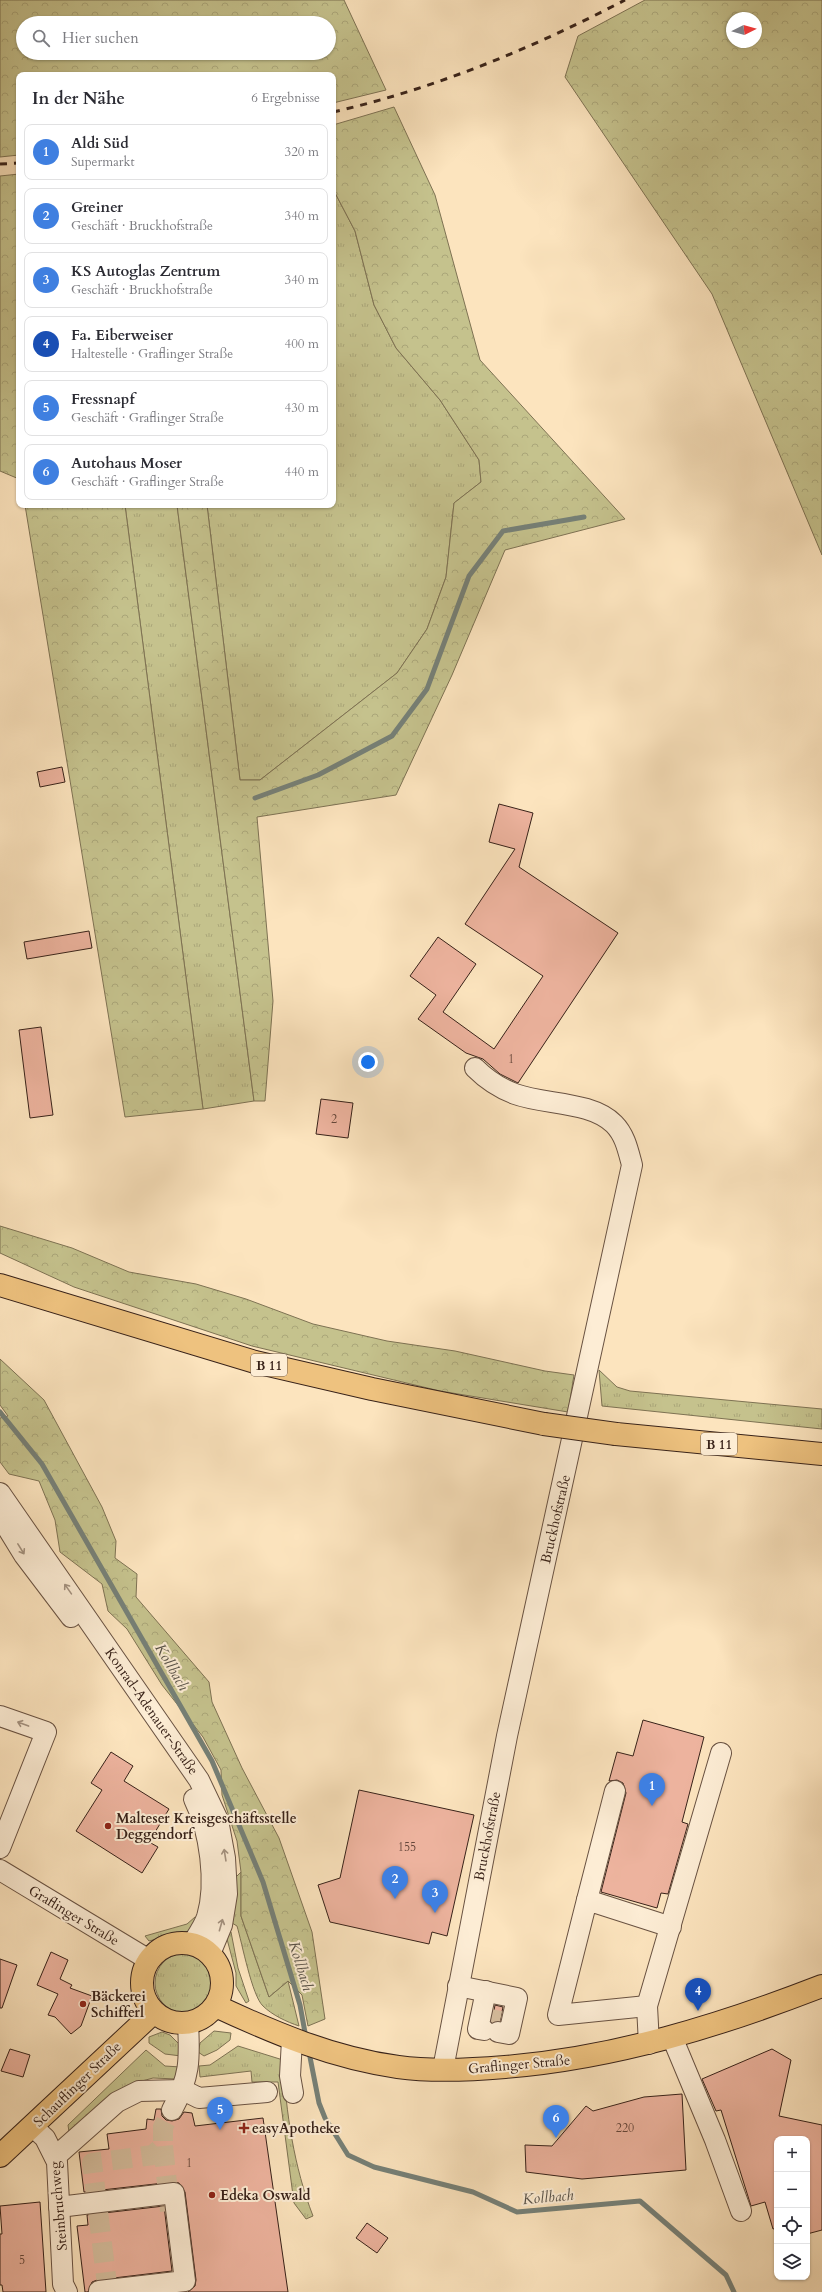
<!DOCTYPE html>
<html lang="de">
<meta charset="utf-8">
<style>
body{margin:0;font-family:Cardo,serif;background:#f7f7f7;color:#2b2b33}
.controls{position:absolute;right:12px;bottom:12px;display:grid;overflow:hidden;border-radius:8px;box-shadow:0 1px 3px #0004}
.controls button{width:36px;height:36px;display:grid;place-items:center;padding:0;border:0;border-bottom:1px solid #e1e1e2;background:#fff;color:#2b2b33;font:20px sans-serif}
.compass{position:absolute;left:726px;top:12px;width:36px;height:36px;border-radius:50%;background:#fff;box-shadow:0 1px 3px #0004;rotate:85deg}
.you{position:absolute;left:368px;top:1062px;width:14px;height:14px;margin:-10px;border:3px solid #fff;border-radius:50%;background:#1a73e8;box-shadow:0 0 0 6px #1a73e833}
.badge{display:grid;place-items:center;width:26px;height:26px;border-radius:50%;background:#8f2418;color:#fff;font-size:13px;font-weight:700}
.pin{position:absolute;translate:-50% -33px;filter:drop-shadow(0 1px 2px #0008)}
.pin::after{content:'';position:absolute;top:21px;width:14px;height:12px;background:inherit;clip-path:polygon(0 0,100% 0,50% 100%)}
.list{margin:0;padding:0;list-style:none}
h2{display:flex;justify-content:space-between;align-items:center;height:52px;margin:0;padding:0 16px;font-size:17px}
h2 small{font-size:13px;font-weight:400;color:#7c7c81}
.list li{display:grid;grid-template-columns:26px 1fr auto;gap:12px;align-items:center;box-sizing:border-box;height:56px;margin:0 8px 8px;padding:0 8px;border:1px solid #e1e1e2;border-radius:8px}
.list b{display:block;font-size:15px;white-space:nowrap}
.list p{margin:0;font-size:13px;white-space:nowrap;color:#7c7c81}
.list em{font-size:13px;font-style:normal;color:#7c7c81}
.icon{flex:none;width:22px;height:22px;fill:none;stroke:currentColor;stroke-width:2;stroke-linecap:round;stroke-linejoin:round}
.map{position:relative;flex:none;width:822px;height:2292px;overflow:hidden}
.search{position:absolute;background:#fff;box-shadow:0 1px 3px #0004;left:16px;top:16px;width:320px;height:44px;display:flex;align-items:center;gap:10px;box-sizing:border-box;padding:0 14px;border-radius:22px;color:#7c7c81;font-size:15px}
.panel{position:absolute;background:#fff;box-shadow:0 1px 3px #0004;left:16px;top:72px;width:320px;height:436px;border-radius:8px}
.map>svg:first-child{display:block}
.grass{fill:url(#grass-tufts);stroke:#7e7253}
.forest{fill:url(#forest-crowns);stroke:#7e7253;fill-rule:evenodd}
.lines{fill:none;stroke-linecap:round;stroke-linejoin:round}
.stream{stroke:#768077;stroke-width:5}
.building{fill:#edb39e;stroke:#382219}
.minor-tunnel{stroke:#d5bd9d;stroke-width:20;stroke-dasharray:20 10;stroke-linecap:butt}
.minor-casing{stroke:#695242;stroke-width:22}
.major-casing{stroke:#382219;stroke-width:24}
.minor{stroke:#fdedd5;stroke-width:20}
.major{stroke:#eec27f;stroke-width:22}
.rail{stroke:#382219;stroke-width:3;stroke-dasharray:7 7;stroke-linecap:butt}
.major-bridge-casing{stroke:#382219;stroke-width:24;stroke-linecap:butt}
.major-bridge{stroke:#eec27f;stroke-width:22}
.oneway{stroke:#a49280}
.poi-dot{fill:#8f2418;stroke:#fdedd5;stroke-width:1.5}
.labels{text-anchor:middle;stroke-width:4;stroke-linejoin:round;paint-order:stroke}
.number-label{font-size:12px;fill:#65463a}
.shield{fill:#fdedd5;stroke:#735f51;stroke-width:1}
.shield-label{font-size:13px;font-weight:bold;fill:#382219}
.street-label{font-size:14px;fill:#382219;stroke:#fdedd5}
.poi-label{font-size:14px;font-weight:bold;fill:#382219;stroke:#fdedd5;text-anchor:start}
.water-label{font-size:15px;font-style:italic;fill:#575148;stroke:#fdedd5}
</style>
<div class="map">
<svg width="822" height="2292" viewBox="0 0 822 2292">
<defs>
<pattern id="grass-tufts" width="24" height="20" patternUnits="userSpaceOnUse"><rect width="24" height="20" fill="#c5c28d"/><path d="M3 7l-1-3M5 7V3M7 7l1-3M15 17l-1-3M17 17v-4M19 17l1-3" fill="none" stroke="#aaa679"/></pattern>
<pattern id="forest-crowns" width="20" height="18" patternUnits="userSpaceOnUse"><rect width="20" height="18" fill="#c5c28d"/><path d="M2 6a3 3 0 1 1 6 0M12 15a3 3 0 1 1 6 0" fill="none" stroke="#aaa679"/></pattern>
</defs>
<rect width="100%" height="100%" fill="#fce4be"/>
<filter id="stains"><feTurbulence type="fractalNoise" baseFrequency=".005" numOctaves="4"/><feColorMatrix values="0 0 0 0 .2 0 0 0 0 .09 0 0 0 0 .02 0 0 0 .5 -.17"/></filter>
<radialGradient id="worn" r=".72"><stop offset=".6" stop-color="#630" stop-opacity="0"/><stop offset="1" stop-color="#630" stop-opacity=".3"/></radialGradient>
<g class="grass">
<polygon points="333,189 355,231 374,305 396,348 440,400 479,460 481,482 454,503 446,577 427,629 397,673 260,780 240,780 207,505 333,505"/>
<polygon points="125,505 177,505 254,1101 203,1109"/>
<polygon points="599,1370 617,1387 630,1391 822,1409 822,1429 602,1406"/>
<path d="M241,1872V1916L269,1997L288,1981L299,2026C287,2022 272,2015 263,2006C252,1996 242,1943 237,1926L232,1923L235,1878Z"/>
<polygon points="195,1917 200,1920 189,1931 149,1941 145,1936 187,1924"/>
<polygon points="228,1932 231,1932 238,1968 249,2001 246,2003 236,1986 236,1973 227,1939"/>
<circle cx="185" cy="1983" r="30"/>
<polygon points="214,2031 231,2033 230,2040 217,2050 204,2056 198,2052 200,2043"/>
<polygon points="162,2032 170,2035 181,2046 181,2056 165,2054 149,2043 149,2037"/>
<path d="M238,2046L283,2060C286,2113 294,2167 313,2216L306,2219L294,2203L278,2082H252L251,2071L200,2077L199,2066L210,2065Z"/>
<polygon points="146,2050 165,2066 181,2067 177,2079 153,2078 131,2084 69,2132 68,2125"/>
</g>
<g class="forest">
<path d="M0,0H344L386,90L333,103V75H19V155L0,157ZM23,23H329V53H23Z"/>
<path d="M645,0H822V555L712,294L565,77L578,36ZM732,18H756V42H732Z"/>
<polygon points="394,107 435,195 480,360 625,519 505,550 452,675 396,795 257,817 273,1001 265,1101 254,1101 177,505 207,505 240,780 260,780 397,673 427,629 446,577 454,503 481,482 479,460 440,400 396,348 374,305 355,231 333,189 333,125"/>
<polygon points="19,174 19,479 0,471 0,176"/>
<polygon points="25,505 125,505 203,1109 125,1117"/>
<polygon points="0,1226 72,1248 129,1272 196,1284 246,1299 313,1324 387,1341 455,1351 545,1371 574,1375 568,1412 440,1391 252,1346 74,1287 0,1253"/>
<polygon points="0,1359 44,1400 102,1507 116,1541 115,1558 137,1574 136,1597 209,1682 212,1702 242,1768 279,1838 312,1932 325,2019 308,2026 302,1995 288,1981 269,1997 241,1916 241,1872 237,1841 222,1795 221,1770 203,1737 162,1685 127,1629 108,1611 102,1584 60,1552 55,1520 39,1481 9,1474 0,1462 0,1418 8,1416 0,1405"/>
</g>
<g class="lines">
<g class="stream">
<polyline points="255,798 318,775 392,736 427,689 469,576 503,531 584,517"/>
<polyline points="0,1412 42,1464 212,1761 263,1882 300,2005 306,2038"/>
<polyline points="309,2052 319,2103 325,2118 348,2155 374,2167 473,2192 517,2212 640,2201 726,2275 734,2292"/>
</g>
</g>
<g class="building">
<polygon points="62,767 65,782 40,787 37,772"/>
<polygon points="499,804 533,813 519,867 618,933 518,1083 500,1074 483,1059 466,1053 418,1019 436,995 410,976 438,937 476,964 443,1012 494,1049 543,976 465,924 515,849 489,842"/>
<polygon points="89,931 92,948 27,959 24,942"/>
<polygon points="41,1027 53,1115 30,1118 19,1030"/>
<polygon points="321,1099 353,1103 348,1138 316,1134"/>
<polygon points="643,1720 704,1737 682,1822 688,1824 668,1894 661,1893 657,1908 601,1892 626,1793 623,1783 617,1780 609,1781 617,1752 633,1756"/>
<polygon points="111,1752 133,1766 124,1781 169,1809 149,1842 158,1847 142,1873 76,1831 102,1790 91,1783"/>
<polygon points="359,1790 474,1815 447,1936 432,1932 429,1944 330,1922 318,1885 340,1878"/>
<polygon points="51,1952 68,1960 60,1979 72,1985 70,1988 92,1996 81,2026 71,2034 55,2017 48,2015 58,1994 37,1985"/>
<polygon points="0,1959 17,1965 2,2008 0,2008"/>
<polygon points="495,2005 503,2007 500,2021 492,2022"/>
<polygon points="10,2049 30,2055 23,2077 1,2071"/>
<polygon points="772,2049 791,2060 779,2116 822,2125 822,2230 807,2234 807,2139 777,2139 777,2228 773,2229 765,2202 751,2206 721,2110 716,2111 702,2079"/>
<polygon points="682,2094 686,2170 582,2179 526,2172 525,2145 552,2146 586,2106 593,2111 644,2097"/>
<polygon points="156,2109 161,2109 162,2116 166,2120 172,2121 179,2119 184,2112 192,2113 195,2126 263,2118 288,2292 188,2292 195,2286 196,2280 185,2192 179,2183 173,2182 84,2192 79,2152 109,2149 107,2134 146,2129 147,2119 154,2120"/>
<polygon points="40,2202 46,2292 3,2292 2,2285 0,2285 0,2234 2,2234 0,2206"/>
<polygon points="164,2206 172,2271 97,2280 92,2282 88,2292 85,2292 77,2226 88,2225 87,2215"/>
<polygon points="367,2223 388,2238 377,2253 356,2238"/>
</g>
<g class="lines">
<g class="minor-tunnel">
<polyline points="486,2018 500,2021"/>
<polyline points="163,2146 170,2211"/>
<polyline points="108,2292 92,2163 153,2155 163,2146 163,2127 172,2110"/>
</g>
<defs>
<g id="minor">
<polyline points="0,1493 199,1780 218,1820 225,1858 227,1894 222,1925 210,1954"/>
<polyline points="0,1516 24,1555 71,1617"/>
<polyline points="0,1716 46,1732 0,1848"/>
<polyline points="0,1870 149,1960"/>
<polyline points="587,1900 615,1791"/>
<path d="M192,1944C197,1936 204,1926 207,1917C217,1883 210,1831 194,1799"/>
<polyline points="458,1986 517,1998 509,2034 498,2032"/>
<polyline points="647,2006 558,2015 587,1900 671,1927"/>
<polyline points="484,2030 478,2029 486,1991"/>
<polyline points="672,2037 715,2140 741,2211"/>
<polyline points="292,2040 290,2076 293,2093"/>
<polyline points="649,2044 647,2006 721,1753"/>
<path d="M443,2069L507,1736L632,1165C628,1150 625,1135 614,1124C591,1101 545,1105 515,1094C499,1088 487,1080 475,1068"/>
<path d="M172,2110C190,2077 190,2060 188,2023"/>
<polyline points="33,2127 45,2138 57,2162 63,2284 67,2292"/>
<polyline points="55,2157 117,2102 139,2091 183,2090 199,2098 267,2092"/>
<polyline points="59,2207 174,2193 185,2281 99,2291"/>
</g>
<g id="major">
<polyline points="0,1285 255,1362 372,1389 544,1424"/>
<polyline points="616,1434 822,1454"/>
<circle cx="182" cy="1983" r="40"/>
<path d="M216,2006C274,2033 333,2058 398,2067C433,2072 470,2070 505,2067C615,2058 719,2026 822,1986"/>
<polyline points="0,2156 154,2012"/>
</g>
</defs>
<use href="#minor" class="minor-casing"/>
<use href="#major" class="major-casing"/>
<use href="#minor" class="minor"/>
<use href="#major" class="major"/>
<g class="rail">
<path d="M333,112C434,89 533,48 625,0"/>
<polyline points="0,164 19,163"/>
</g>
<defs>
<polyline id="major-bridge" points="544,1424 616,1434"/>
</defs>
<use href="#major-bridge" class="major-bridge-casing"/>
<use href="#major-bridge" class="major-bridge"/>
</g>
<defs><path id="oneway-shaft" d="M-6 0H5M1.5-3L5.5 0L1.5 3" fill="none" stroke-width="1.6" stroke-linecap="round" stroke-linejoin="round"/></defs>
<g class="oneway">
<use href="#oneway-shaft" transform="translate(21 1549) rotate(58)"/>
<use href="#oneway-shaft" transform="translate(68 1589) rotate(-125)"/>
<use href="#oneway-shaft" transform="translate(23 1724) rotate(-160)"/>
<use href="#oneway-shaft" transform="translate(225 1855) rotate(-99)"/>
<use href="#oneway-shaft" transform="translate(221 1925) rotate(-74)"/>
</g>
<g class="poi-dot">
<circle cx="108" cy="1826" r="4"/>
<circle cx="83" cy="2004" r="4"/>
<path d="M242 2122h4v4h4v4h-4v4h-4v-4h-4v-4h4z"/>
<circle cx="212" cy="2195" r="4"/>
</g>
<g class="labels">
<g class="number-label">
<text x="511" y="1063">1</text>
<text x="334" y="1123">2</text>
<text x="407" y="1851">155</text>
<text x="625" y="2132">220</text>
<text x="189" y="2167">1</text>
<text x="22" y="2264">5</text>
</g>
<g class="shield">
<rect x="251" y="1354" width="36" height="22" rx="3"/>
<rect x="701" y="1433" width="36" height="22" rx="3"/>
</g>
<g class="shield-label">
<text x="269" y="1370">B 11</text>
<text x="719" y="1449">B 11</text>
</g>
<g class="street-label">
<text transform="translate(555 1519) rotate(-77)" y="5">Bruckhofstraße</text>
<text transform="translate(152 1711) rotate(55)" y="5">Konrad-Adenauer-Straße</text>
<text transform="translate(487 1836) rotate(-79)" y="5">Bruckhofstraße</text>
<text transform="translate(74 1915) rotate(31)" y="5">Graflinger Straße</text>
<text transform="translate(519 2064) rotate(-5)" y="5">Graflinger Straße</text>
<text transform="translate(77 2084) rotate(-44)" y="5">Schauflinger Straße</text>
<text transform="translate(58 2206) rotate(-95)" y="5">Steinbruchweg</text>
</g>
<g class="poi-label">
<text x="116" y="1823">Malteser Kreisgeschäftsstelle<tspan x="116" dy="16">Deggendorf</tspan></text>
<text x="91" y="2001">Bäckerei<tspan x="91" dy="16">Schifferl</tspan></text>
<text x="252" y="2133">easyApotheke</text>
<text x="220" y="2200">Edeka Oswald</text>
</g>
<g class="water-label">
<text transform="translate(172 1667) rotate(60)" y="5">Kollbach</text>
<text transform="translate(301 1966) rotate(73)" y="5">Kollbach</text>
<text transform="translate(548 2197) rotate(-5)" y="5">Kollbach</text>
</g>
</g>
<rect width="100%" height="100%" filter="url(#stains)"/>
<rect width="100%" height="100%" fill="url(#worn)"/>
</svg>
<div class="controls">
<button>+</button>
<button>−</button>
<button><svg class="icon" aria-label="locate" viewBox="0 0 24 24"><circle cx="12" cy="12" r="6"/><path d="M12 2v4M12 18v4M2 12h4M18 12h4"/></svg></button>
<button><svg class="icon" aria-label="layers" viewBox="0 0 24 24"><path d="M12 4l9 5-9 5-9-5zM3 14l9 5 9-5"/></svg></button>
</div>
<svg class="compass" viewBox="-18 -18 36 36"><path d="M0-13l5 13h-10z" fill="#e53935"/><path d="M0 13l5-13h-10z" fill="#7c7c81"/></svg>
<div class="you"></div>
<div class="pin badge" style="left:652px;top:1806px;background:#3f7fe0">1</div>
<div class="pin badge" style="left:395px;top:1899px;background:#3f7fe0">2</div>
<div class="pin badge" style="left:435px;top:1913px;background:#3f7fe0">3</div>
<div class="pin badge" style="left:698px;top:2011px;background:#1a4fb4">4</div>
<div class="pin badge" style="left:220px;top:2130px;background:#3f7fe0">5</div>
<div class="pin badge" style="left:556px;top:2138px;background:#3f7fe0">6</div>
<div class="search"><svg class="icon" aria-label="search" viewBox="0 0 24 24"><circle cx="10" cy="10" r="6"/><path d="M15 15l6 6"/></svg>Hier suchen</div>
<section class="panel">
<h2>In der Nähe<small>6 Ergebnisse</small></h2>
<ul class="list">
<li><span class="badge" style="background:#3f7fe0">1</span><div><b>Aldi Süd</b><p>Supermarkt</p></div><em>320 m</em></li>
<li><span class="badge" style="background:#3f7fe0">2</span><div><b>Greiner</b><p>Geschäft · Bruckhofstraße</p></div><em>340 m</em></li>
<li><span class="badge" style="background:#3f7fe0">3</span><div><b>KS Autoglas Zentrum</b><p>Geschäft · Bruckhofstraße</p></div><em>340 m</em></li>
<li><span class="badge" style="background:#1a4fb4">4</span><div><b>Fa. Eiberweiser</b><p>Haltestelle · Graflinger Straße</p></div><em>400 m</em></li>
<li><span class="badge" style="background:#3f7fe0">5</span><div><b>Fressnapf</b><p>Geschäft · Graflinger Straße</p></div><em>430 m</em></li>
<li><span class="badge" style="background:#3f7fe0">6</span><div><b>Autohaus Moser</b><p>Geschäft · Graflinger Straße</p></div><em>440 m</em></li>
</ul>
</section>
</div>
